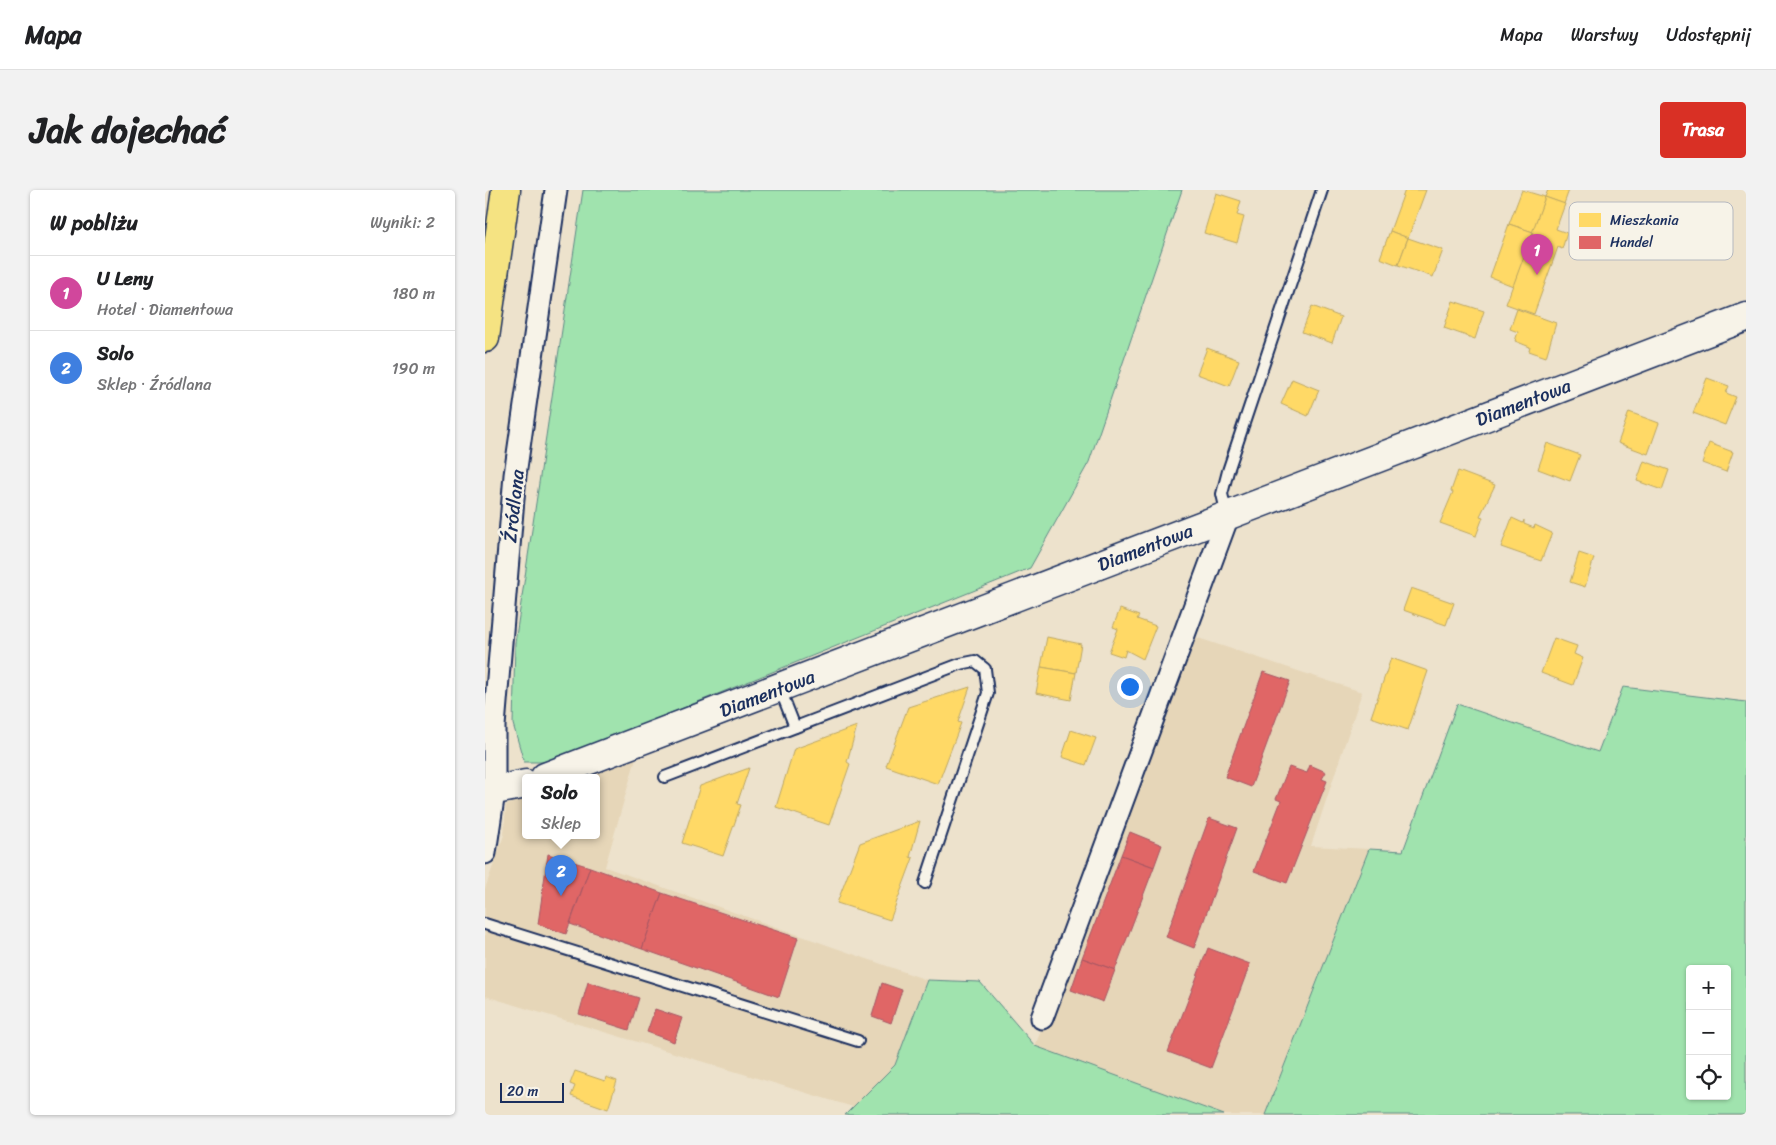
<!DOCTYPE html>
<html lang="pl">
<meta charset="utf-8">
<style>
body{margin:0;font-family:Sriracha,sans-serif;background:#f2f2f2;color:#202124}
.controls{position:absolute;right:15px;bottom:15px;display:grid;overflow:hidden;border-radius:5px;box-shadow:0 1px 4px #0004}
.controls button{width:45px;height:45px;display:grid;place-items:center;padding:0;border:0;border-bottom:1px solid #e0e0e0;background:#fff;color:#202124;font:25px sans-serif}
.scale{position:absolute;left:15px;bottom:12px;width:64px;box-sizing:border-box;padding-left:5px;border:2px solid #1b2f5e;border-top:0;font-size:14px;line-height:18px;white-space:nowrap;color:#1b2f5e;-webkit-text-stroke:4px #f7f3e8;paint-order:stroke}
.you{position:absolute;left:644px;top:496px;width:18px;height:18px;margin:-12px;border:4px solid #fff;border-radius:50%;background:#1a73e8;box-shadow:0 0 0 8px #1a73e833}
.badge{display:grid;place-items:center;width:32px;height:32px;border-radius:50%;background:#d93025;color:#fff;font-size:16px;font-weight:700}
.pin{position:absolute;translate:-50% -41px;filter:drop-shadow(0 1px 2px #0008)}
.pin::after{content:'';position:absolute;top:26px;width:18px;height:15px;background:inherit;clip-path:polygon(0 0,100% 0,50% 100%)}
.popup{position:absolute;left:37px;top:584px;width:78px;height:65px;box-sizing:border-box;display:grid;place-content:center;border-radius:5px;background:#fff;filter:drop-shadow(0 1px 4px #0005);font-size:16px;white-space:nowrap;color:#757577}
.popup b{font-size:19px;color:#202124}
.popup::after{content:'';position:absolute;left:50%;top:100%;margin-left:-10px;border:10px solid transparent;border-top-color:#fff}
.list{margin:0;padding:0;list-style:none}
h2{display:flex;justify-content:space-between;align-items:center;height:65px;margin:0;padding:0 20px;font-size:21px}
h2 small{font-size:16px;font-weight:400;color:#757577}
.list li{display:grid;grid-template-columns:32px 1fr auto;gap:15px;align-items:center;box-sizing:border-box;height:75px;padding:0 20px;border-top:1px solid #e0e0e0}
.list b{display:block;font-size:19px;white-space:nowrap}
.list p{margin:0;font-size:16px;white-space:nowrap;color:#757577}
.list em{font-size:16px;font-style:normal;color:#757577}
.icon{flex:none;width:28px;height:28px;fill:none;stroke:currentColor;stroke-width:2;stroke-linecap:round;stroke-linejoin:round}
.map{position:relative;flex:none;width:1261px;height:925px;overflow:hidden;border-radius:5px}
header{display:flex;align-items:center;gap:30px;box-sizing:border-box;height:70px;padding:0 25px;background:#fff;border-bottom:1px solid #e0e0e0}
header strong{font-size:24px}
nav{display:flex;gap:28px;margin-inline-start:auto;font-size:18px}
.intro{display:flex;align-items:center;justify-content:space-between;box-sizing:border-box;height:120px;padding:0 30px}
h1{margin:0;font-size:35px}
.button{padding:12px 22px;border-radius:5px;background:#d93025;color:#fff;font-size:18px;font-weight:700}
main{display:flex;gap:30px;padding:0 30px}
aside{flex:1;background:#fff;border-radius:5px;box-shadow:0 1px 4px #0004}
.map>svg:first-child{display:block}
.built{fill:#e6d6b8}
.green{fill:#a0e3ae;stroke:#5e8986;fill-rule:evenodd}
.homes{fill:#ffd966;stroke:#bba664}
.shops{fill:#e06666;stroke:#a55664}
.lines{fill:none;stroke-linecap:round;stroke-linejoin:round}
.lane-casing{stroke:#1b2f5e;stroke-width:14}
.street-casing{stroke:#1b2f5e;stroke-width:25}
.secondary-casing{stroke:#1b2f5e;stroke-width:31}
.primary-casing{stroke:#1b2f5e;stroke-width:31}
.lane{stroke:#f7f3e8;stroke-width:10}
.street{stroke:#f7f3e8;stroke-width:21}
.secondary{stroke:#f7f3e8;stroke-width:28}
.primary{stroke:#f5e382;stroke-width:28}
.labels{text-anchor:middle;stroke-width:5;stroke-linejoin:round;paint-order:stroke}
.street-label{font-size:19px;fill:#1b2f5e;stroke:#f7f3e8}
.key{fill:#f7f3e8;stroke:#b5b8bf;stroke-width:1}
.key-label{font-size:14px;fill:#1b2f5e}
</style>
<header>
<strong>Mapa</strong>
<nav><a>Mapa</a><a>Warstwy</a><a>Udostępnij</a></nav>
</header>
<div class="intro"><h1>Jak dojechać</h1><a class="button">Trasa</a></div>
<main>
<aside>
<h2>W pobliżu<small>Wyniki: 2</small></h2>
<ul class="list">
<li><span class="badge" style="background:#d1479c">1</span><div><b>U Leny</b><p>Hotel · Diamentowa</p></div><em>180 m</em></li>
<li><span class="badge" style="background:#3f7fe0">2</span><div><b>Solo</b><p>Sklep · Źródlana</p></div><em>190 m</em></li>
</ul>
</aside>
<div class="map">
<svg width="1261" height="925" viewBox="0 0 1261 925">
<rect width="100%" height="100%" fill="#ede2cc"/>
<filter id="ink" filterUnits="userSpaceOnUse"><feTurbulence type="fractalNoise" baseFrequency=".02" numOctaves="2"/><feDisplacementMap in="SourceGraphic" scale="10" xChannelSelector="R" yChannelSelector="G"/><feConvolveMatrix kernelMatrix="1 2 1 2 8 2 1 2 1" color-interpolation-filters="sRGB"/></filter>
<g filter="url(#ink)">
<g class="built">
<polygon points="710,447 877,502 826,656 884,659 780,925 739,925 550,856"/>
<polygon points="151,568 120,677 442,790 410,875 368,917 0,806 0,699 19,645 21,615 41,608 41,645 111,645 111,587 98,587"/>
</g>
<g class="green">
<polygon points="98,0 697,0 604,272 545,378 64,572 39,572 28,534 30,453"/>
<path d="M1138,497L1261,512V925H780L884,659L918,661L972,514L1113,562ZM1205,779H1242V906H1205Z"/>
<polygon points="442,790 495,792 550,856 739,925 360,925 410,875"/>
</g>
<g class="homes">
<polygon points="920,0 941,0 923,48 905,41"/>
<polygon points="1037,0 1060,7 1048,42 1024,34"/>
<polygon points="1063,0 1084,0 1079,14 1060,7"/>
<polygon points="731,3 756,11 752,25 759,27 752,53 719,43"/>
<polygon points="1060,7 1080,14 1071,39 1082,43 1077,59 1073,57 1049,124 1021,114"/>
<polygon points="1024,34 1048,42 1028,96 1005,87"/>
<polygon points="905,41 923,48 913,75 895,68"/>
<polygon points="923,48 958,60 948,87 913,75"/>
<polygon points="968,111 999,121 990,149 959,138"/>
<polygon points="827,116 856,127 847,153 817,142"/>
<polygon points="1032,119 1071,133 1061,167 1044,161 1045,157 1030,151 1033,142 1025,139"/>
<polygon points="722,158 754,170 744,196 712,184"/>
<polygon points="1222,188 1244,196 1241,203 1251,207 1240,235 1208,223"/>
<polygon points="807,189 834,200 823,226 796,214"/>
<polygon points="1144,222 1174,233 1163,264 1133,253"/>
<polygon points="1062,253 1095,265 1085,291 1053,279"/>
<polygon points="1224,253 1248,262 1241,282 1217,273"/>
<polygon points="1159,271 1184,280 1177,300 1152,291"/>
<polygon points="973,281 1010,295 995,326 998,327 991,346 955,333 968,302 966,301"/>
<polygon points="1027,328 1038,333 1039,330 1039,334 1049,338 1050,335 1067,343 1056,371 1016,357"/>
<polygon points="1094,363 1109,368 1100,397 1085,392"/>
<polygon points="926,398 969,413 961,435 918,420"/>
<polygon points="635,419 654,426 652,429 671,436 658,469 641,460 639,467 624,462 633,439 628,437"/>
<polygon points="562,447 596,454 591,483 556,477"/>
<polygon points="1069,448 1092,456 1089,464 1098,468 1088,495 1056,483"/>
<polygon points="906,468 943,481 923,540 886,527"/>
<polygon points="556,477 591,483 586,510 551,503"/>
<polygon points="485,497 473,532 476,533 453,594 401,576 423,517"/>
<polygon points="372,536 362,572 365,574 344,635 291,617 309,559"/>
<polygon points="586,540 611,548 601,575 577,567"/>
<polygon points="264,578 252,614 256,615 238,666 197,653 215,596"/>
<polygon points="435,631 425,667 428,668 405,730 352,713 375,653"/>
<polygon points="90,881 120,891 121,887 132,891 123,919 86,906 90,896 85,894"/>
</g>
<g class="shops">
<polygon points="778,482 805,491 766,597 740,587"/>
<polygon points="825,575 841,582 837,589 842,591 802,693 769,681 796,611 791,609 804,577 822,583"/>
<polygon points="724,628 752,638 709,758 681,747"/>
<polygon points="645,642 677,655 669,677 636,665"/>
<polygon points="63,664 105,677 81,744 53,734"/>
<polygon points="636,665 669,677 630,780 597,768"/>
<polygon points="105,677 177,703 157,759 85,734"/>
<polygon points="177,703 313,748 294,807 157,759"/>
<polygon points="723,758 765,774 726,878 683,862"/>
<polygon points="597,768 630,780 618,812 586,800"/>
<polygon points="103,792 154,808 144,840 94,824"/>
<polygon points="397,793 417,800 406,833 387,826"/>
<polygon points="170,819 197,828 189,852 162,842"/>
</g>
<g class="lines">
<defs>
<g id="lane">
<polyline points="742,325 737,304 743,281 837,0"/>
<polyline points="295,499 310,537"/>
<polyline points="180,587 475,474 490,471 500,479 503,503 440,693"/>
<polyline points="0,734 373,851"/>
</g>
<g id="street">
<polyline points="0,663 9,602 9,536 30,285 71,0"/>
<polyline points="557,828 743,326"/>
</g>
<g id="secondary">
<polyline points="60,587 1261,127"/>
<polyline points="0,602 41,594"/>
</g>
<polyline id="primary" points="0,148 21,0"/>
</defs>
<use href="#lane" class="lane-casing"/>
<use href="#street" class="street-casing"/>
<use href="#secondary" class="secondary-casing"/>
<use href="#primary" class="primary-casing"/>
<use href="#lane" class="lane"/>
<use href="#street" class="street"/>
<use href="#secondary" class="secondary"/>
<use href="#primary" class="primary"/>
</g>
</g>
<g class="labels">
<g class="street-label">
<text transform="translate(1038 212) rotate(-21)" y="7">Diamentowa</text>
<text transform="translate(28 316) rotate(-84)" y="7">Źródlana</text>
<text transform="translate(660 357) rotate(-21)" y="7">Diamentowa</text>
<text transform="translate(282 503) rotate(-21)" y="7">Diamentowa</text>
</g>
</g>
<rect x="1084" y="12" width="164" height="58" rx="8" class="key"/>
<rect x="1094" y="23" width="22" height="14" fill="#ffd966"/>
<rect x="1094" y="46" width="22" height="13" fill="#e06666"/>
<g class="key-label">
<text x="1125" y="35">Mieszkania</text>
<text x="1125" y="57">Handel</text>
</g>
</svg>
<div class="controls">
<button>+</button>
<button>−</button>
<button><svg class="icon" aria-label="locate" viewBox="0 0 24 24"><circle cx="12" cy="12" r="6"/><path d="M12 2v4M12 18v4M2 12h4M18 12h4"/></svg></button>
</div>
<div class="scale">20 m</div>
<div class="you"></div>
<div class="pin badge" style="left:1052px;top:85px;background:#d1479c">1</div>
<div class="pin badge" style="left:76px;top:706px;background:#3f7fe0">2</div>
<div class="popup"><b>Solo</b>Sklep</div>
</div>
</main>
